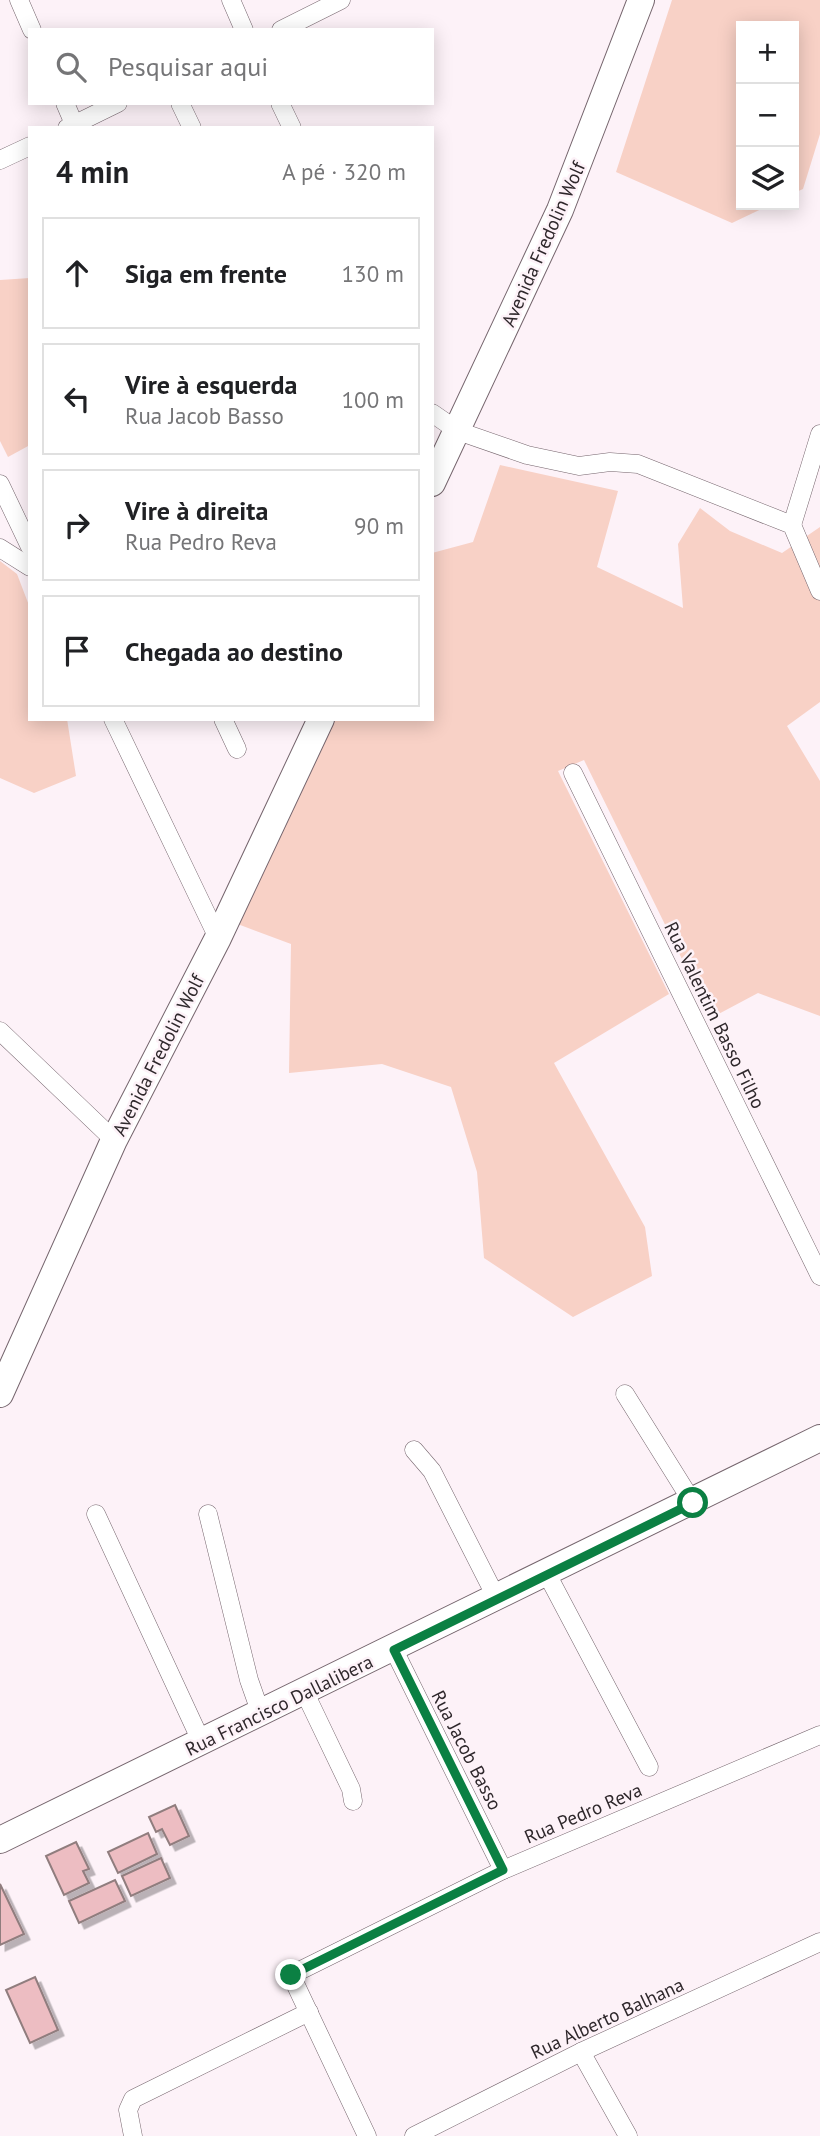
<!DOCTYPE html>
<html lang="pt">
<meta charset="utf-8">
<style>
body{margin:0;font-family:"PT Sans",sans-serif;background:#f2f2f2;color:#202124}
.controls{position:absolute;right:21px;top:21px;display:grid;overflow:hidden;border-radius:0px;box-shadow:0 4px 18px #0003}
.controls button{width:63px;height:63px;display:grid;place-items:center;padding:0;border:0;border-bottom:2px solid #e0e0e0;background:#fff;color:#202124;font:35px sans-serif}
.stop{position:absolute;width:21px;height:21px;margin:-16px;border:5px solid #0b8043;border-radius:50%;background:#fff}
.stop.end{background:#0b8043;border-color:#fff;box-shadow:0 2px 7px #0008}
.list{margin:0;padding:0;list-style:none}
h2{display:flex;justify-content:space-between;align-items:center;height:91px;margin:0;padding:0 28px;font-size:30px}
h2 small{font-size:23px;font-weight:400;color:#757577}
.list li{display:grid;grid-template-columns:46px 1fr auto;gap:21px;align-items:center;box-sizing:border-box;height:112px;margin:0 14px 14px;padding:0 14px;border:2px solid #e0e0e0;border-radius:0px}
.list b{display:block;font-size:26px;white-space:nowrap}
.list p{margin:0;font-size:23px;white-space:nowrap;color:#757577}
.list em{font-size:23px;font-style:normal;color:#757577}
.icon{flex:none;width:38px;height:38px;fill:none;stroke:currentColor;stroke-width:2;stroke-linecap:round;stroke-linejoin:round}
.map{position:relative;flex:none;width:820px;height:2136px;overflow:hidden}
.search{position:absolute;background:#fff;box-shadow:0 4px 18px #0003;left:28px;top:28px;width:406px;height:77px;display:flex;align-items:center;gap:18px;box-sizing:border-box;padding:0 24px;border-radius:0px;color:#757577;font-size:26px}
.panel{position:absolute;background:#fff;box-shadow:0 4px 18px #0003;left:28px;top:126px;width:406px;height:595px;border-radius:0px}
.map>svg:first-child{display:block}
.green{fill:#f8d1c6}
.building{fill:#edbdc2;stroke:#907d7e;stroke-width:2;filter:url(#shadow)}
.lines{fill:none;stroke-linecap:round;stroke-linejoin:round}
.street-casing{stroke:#75656d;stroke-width:19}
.secondary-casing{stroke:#75656d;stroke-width:28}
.street{stroke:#fff;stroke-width:18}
.secondary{stroke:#fff;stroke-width:26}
.route{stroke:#0b8043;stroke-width:9}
.labels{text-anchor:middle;stroke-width:5;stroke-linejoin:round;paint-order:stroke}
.street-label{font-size:19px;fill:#2f282c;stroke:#fdf2f8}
</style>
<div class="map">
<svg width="820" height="2136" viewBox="0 0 820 2136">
<defs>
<filter id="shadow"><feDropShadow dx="5.5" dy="5.5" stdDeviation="0" flood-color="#0004"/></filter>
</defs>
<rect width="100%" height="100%" fill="#fdf2f8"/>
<g class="green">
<polygon points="672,0 820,0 820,134 803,189 794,193 794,26 741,26 741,205 770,205 732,223 616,172"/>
<polygon points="30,278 30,445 8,457 0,441 0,280"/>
<polygon points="500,465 618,491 597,567 683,608 678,544 700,508 730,531 782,553 820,527 820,702 787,726 820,781 820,1016 758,993 711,1018 584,760 558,771 669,994 554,1063 645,1227 652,1276 573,1317 484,1258 477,1172 451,1087 382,1064 289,1073 291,944 235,923 335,719 432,719 432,553 473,542"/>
<polygon points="0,561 17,574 30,608 30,719 67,719 76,776 34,793 0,778"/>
</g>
<g class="building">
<polygon points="175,1805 189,1836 170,1845 162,1829 156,1832 149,1817"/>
<polygon points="148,1833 157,1854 118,1873 108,1852"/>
<polygon points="76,1842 89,1869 83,1871 89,1883 64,1895 46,1856"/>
<polygon points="161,1858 170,1878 131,1896 122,1876"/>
<polygon points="115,1880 125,1901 79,1923 69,1901"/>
<polygon points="0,1884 24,1934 0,1945"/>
<polygon points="35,1977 58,2030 30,2043 6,1990"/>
</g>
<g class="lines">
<defs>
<g id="street">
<polyline points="19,0 32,30"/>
<polyline points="231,0 244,30"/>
<polyline points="281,30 341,0"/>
<polyline points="65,103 74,124"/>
<polyline points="180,103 192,128"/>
<polyline points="280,103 292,128"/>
<polyline points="67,128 118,103"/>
<polyline points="0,160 30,146"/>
<polyline points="432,413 458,431 527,455 579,466 610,462 638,464 792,525 820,591"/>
<polyline points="0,484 30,547"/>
<polyline points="792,525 820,434"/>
<polyline points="0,548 30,567"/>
<polyline points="113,719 218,938"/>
<polyline points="223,719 237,749"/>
<polyline points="573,773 820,1276"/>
<polyline points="0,1031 114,1140"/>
<polyline points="625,1394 693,1503"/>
<polyline points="414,1450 432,1471 497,1599"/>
<polyline points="96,1514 202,1743"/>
<polyline points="208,1514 249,1680 261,1714"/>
<polyline points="547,1574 649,1767"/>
<polyline points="394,1650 503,1870"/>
<polyline points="305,1693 351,1789 353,1801"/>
<polyline points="581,2052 628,2136"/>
<polyline points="133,2136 128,2110 133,2099 309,2012"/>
<polyline points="367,2136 291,1975 503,1870 820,1735"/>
<polyline points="414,2136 581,2052 820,1942"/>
</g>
<g id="secondary">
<polyline points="432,483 560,210 641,0"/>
<polyline points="0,1394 114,1140 218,938 321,719"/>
<polyline points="0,1840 820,1438"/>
</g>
</defs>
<use href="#street" class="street-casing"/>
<use href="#secondary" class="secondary-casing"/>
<use href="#street" class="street"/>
<use href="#secondary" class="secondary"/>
</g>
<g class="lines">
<polyline class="route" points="291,1975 503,1870 394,1650 693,1503"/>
</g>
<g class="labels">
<g class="street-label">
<text transform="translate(543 244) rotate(-66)" y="7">Avenida Fredolin Wolf</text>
<text transform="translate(715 1015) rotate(64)" y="7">Rua Valentim Basso Filho</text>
<text transform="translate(158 1055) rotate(-63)" y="7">Avenida Fredolin Wolf</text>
<text transform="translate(279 1705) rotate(-26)" y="7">Rua Francisco Dallalibera</text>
<text transform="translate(467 1750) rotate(63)" y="7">Rua Jacob Basso</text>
<text transform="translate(583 1813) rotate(-23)" y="7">Rua Pedro Reva</text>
<text transform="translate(607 2018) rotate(-25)" y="7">Rua Alberto Balhana</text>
</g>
</g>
</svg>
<div class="controls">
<button>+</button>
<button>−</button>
<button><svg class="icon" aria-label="layers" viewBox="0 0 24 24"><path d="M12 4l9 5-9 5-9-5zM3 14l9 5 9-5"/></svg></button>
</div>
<div class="stop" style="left:693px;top:1503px"></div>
<div class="stop end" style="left:291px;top:1975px"></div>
<div class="search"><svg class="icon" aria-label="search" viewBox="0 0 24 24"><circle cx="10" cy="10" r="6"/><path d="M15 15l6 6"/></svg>Pesquisar aqui</div>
<section class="panel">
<h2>4 min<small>A pé · 320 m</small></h2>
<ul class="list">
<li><svg class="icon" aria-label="ahead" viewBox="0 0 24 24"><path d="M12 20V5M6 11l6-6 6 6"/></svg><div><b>Siga em frente</b></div><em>130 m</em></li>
<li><svg class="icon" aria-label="left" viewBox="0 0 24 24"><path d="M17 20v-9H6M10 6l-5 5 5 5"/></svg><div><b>Vire à esquerda</b><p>Rua Jacob Basso</p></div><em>100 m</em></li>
<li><svg class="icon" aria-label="right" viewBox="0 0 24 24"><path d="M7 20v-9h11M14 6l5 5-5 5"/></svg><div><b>Vire à direita</b><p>Rua Pedro Reva</p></div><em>90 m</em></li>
<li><svg class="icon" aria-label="arrive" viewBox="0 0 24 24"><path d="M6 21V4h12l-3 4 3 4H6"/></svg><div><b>Chegada ao destino</b></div></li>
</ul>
</section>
</div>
